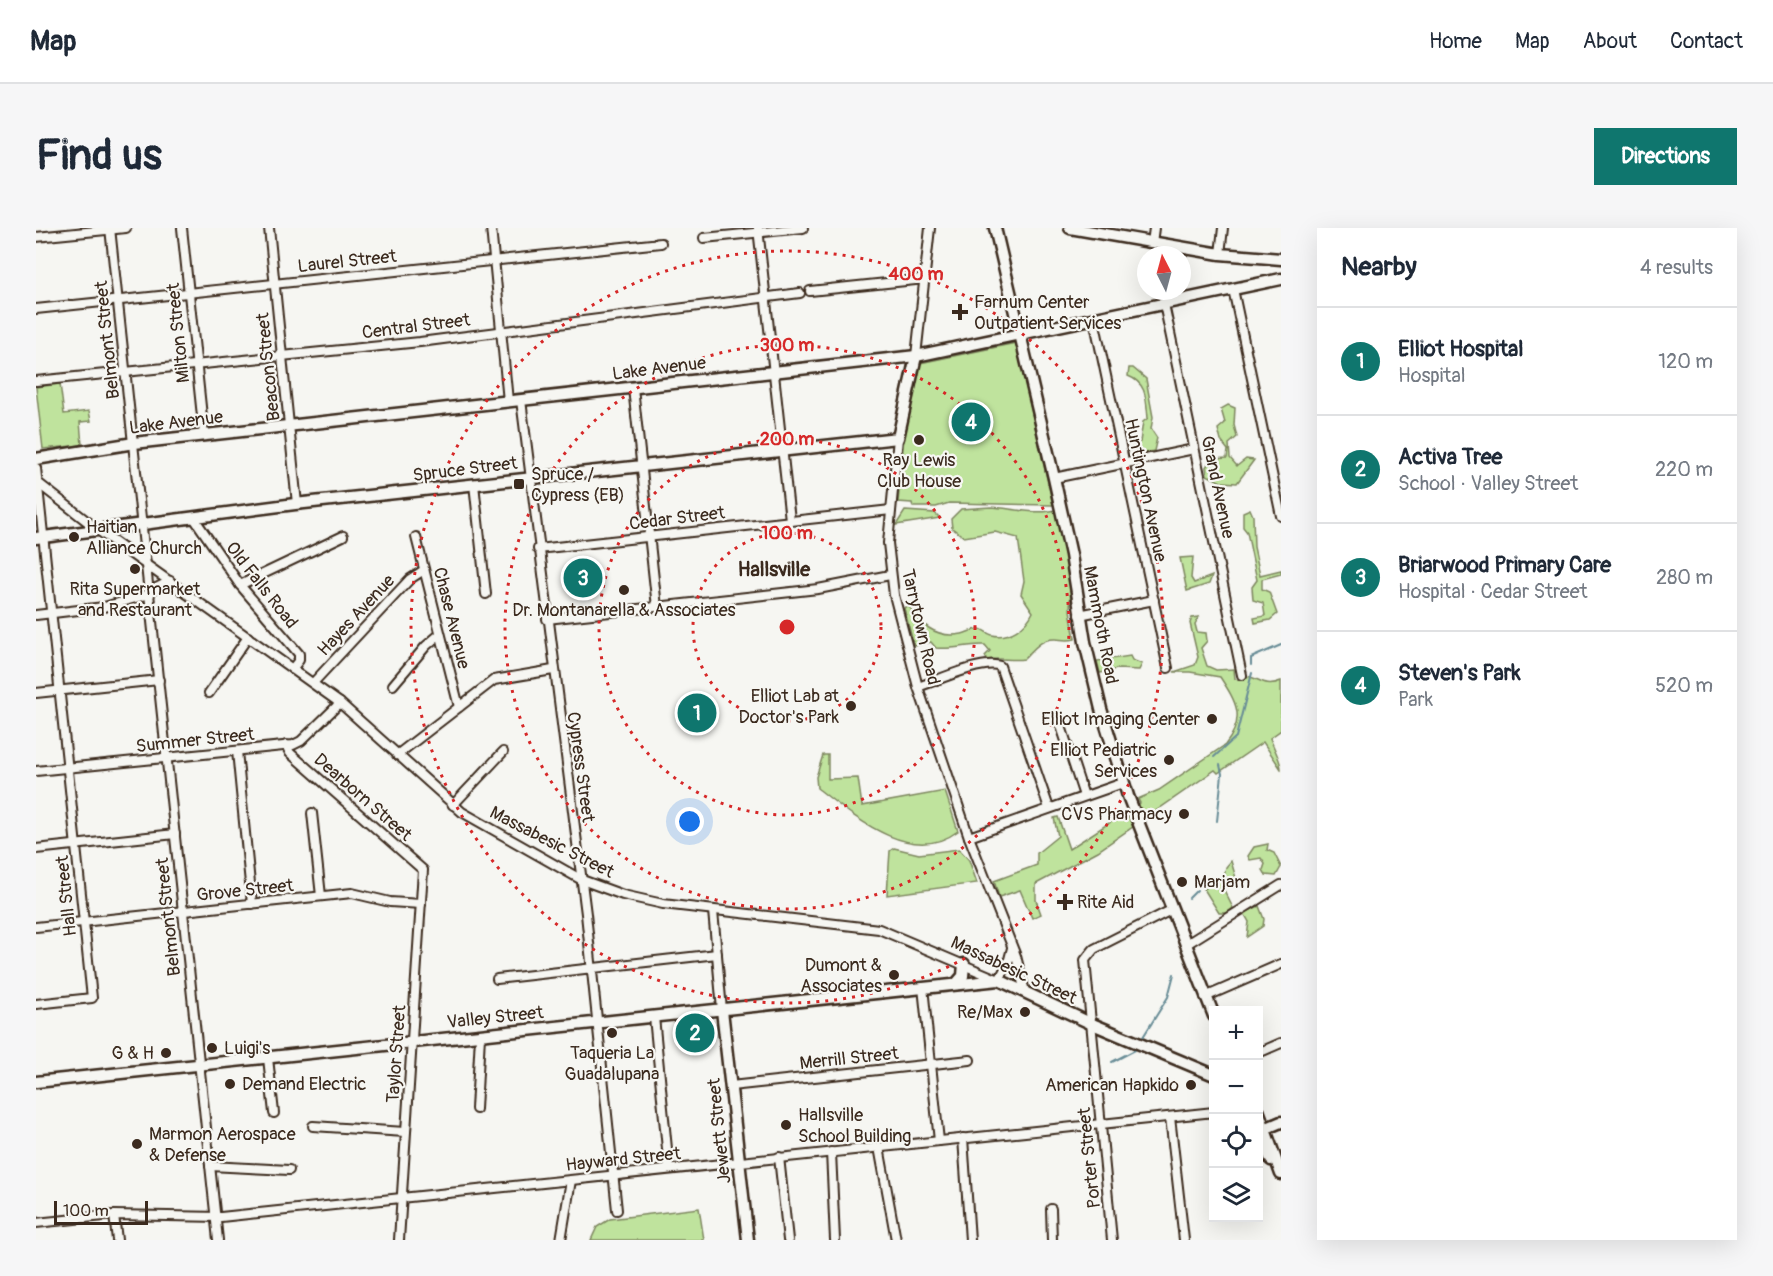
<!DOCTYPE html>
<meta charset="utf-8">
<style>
body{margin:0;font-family:Pangolin,sans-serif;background:#f6f6f7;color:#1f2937}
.controls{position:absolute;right:18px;bottom:18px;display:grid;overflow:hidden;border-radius:0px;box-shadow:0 6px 24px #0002}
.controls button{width:54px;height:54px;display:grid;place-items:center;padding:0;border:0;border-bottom:2px solid #e0e1e3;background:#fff;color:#1f2937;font:30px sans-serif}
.compass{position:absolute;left:1101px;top:18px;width:54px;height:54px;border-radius:50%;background:#fff;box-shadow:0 6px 24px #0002;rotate:354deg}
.scale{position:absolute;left:18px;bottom:15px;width:94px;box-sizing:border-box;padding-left:6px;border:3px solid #3b2a1e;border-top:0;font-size:16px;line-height:21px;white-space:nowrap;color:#3b2a1e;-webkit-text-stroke:4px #f6f6f2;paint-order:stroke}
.you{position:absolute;left:654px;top:594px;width:21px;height:21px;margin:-15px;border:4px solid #fff;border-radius:50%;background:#1a73e8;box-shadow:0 0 0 9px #1a73e833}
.badge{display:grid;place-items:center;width:39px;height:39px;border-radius:50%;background:#0f766e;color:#fff;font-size:20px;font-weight:700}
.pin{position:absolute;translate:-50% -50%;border:3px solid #fff;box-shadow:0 2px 6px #0006}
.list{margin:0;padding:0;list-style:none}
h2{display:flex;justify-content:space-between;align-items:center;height:78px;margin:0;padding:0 24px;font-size:26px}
h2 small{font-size:20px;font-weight:400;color:#747a83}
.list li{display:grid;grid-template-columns:39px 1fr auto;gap:18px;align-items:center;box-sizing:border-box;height:108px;padding:0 24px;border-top:2px solid #e0e1e3}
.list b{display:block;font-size:22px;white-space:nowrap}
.list p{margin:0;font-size:20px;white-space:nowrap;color:#747a83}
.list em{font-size:20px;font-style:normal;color:#747a83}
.icon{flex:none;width:33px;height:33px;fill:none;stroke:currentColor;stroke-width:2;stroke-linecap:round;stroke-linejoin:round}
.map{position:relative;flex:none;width:1245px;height:1012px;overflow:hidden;border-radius:0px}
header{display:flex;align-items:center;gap:36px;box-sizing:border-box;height:84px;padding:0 30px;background:#fff;border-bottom:2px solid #e0e1e3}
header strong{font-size:28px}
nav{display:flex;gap:33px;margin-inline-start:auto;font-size:21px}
.intro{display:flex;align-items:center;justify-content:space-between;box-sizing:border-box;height:144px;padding:0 36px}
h1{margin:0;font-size:42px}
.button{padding:15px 27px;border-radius:0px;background:#0f766e;color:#fff;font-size:21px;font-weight:700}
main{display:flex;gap:36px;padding:0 36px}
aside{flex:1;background:#fff;border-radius:0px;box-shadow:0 6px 24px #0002}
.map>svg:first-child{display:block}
.green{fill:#bfe39d;stroke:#7d865e;stroke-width:1.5}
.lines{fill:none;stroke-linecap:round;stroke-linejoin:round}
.stream{stroke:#678c96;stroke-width:2}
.street-casing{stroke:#3b2a1e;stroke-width:12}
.secondary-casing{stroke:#3b2a1e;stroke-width:15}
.street{stroke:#f6f6f2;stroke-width:8}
.secondary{stroke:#f6f6f2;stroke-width:10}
.ring{fill:none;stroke:#d62828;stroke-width:3;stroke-dasharray:3 6}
.poi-dot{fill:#3b2a1e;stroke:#f6f6f2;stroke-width:2}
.labels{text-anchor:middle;stroke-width:4.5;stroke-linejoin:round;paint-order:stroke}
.street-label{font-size:18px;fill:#3b2a1e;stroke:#f6f6f2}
.poi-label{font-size:18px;fill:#3b2a1e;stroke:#f6f6f2;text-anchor:start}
.neighbourhood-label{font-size:20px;font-weight:bold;fill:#3b2a1e;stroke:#f6f6f2}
.centre{fill:#d62828;stroke:#f6f6f2;stroke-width:3}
.ring-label{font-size:18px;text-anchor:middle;font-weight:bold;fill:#d62828;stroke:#f6f6f2;stroke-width:4.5;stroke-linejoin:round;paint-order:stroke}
</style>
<header>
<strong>Map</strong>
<nav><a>Home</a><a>Map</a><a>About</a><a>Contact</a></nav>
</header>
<div class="intro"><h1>Find us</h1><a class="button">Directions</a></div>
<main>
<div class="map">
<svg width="1245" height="1012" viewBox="0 0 1245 1012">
<rect width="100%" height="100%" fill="#f6f6f2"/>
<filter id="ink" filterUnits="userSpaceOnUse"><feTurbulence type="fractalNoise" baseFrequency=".0167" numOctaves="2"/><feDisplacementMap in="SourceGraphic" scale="12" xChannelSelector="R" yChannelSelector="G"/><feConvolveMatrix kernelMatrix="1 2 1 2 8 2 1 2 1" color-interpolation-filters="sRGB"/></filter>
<g filter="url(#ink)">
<g class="green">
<polygon points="980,115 1017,277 913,275 900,279 877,279 876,275 862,274 868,209 884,135"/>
<path d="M1093,140H1097L1110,151L1117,189L1115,201L1121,210L1118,223L1097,228L1094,221L1104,214L1107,194L1112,190C1110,171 1111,155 1092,148Z"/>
<polygon points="24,156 28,186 53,183 55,193 44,194 46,217 7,221 0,159"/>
<polygon points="1192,177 1199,180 1198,197 1201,209 1193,216 1194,230 1201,238 1210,231 1218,232 1201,255 1185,254 1171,247 1170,239 1175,231 1191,230 1192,222 1185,213 1182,201 1189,195 1185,181"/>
<path d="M955,279C974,280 1003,287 1019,282L1035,356L1034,382L1039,411C1031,413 1029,412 1020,411C1005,410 998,421 988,431C975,433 963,429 951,432L949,428L954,423L949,417C932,416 917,422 900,420L895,414L878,418L868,380L873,378C885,398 901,411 926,406C931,405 939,400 944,401C947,401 951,406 956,407C973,411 990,399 997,384L985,366L988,353L982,310L959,304L928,309L916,300L915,291L925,281Z"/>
<polygon points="1214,281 1217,288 1218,319 1224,347 1245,342 1245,346 1226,351 1226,361 1233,364 1241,386 1234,392 1219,395 1218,390 1229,388 1227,375 1217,372 1216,359 1221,352 1211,304 1207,299 1207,284"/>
<polygon points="869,283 899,285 904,290 860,297"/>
<polygon points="1157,329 1155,350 1158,355 1176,348 1173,356 1151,363 1144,330"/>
<path d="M1163,389L1159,396L1161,404L1170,405L1171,413L1165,420L1171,438L1180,442L1198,441L1199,451L1207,452L1210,448C1224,450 1228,460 1245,453V502L1234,510C1237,519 1245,532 1245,541L1227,514L1182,545L1179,542L1062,623L1000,656V672L1005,686L996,690L984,662L963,669L958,653L1001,637V625L1022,608L1018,590L1022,589L1033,621L1104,575L1102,571L1123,562L1189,517C1210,490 1201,475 1184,449L1154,444H1138L1159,437L1162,429L1154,395L1156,390Z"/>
<polygon points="1094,428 1096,432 1106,436 1103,442 1081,441 1064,445 1061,433"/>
<path d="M787,527H792V551L822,550L826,578L909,563L922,603C875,639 816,587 781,560L780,549Z"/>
<polygon points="1232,616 1231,622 1238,625 1245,639 1240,648 1230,647 1227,642 1229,636 1225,630 1214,632 1212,628 1218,619"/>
<polygon points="858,620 883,626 923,621 933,632 941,655 851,667 854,623"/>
<polygon points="1195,633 1202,657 1197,659 1193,654 1189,655 1187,660 1197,680 1190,685 1183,685 1168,661 1188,648 1190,639"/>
<polygon points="1223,678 1228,691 1227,698 1211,709 1213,694 1208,685"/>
<polygon points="663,980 668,1012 555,1012 561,999 574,991"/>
</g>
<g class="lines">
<g class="stream">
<polyline points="1215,437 1215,430 1245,417"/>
<polyline points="1178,529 1200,509 1216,445"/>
<polyline points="1181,593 1186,546 1184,537"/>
<polyline points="1153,670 1161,662"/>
<polyline points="1107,809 1132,769 1138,746"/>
<polyline points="1076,834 1099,822"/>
</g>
<defs>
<g id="street">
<polyline points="74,0 182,1012"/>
<polyline points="146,0 168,207"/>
<polyline points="233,0 261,276"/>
<polyline points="455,0 472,173"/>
<polyline points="722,0 754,292"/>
<polyline points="0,9 90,0"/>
<polyline points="668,10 767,0"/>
<polyline points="1116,15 1118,0"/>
<polyline points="1184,26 1187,0"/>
<polyline points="1197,61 1245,288"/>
<polyline points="774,63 889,51"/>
<polyline points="1128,76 1206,447"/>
<polyline points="0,81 625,15"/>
<polyline points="1058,91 1132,440"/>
<polyline points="880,128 894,0"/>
<polyline points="0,153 384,114 764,65"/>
<polyline points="597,160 621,379"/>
<polyline points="485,172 550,686 581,982"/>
<polyline points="862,210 852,315 858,367 882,459 933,609 980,728 989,764"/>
<polyline points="0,240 56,770 0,776"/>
<polyline points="1018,250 1158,221"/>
<polyline points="2,255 70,308 304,475 426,584 546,652 587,667 627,676 843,701 963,752 972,735 976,720"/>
<polyline points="438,256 450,366"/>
<polyline points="158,290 204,357 263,426 263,432 256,441"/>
<polyline points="380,309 423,479"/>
<polyline points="502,321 855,282"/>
<polyline points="204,357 307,308"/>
<polyline points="114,363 134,353"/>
<polyline points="0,387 68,379 114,366"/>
<polyline points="1043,387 1118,372"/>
<polyline points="511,391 782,361 854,347"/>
<polyline points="277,455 374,351 388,342"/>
<polyline points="357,457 390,418 404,406"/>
<path d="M882,459C900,453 947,431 964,438L1013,580"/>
<polyline points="0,465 123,452"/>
<polyline points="173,465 212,409"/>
<polyline points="1024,495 1048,568"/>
<polyline points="250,517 254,525 387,642 363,1012"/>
<polyline points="201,523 216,676"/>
<polyline points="361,527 458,452 517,442"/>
<polyline points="0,543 257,517 265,513 304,475"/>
<polyline points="417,577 467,524"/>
<polyline points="276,585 285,668"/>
<polyline points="933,609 1087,555"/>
<polyline points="0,621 139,606"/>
<polyline points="677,683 686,782"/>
<polyline points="0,699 316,665 354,674 385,676"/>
<polyline points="1149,717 1245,657"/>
<polyline points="461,751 681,726"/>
<polyline points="887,759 903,913"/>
<polyline points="1169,769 1245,736"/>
<polyline points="618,789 633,941"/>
<polyline points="1222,825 1245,815"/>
<polyline points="232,830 238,885"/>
<polyline points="695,858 934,832"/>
<polyline points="440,881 444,808"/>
<polyline points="1134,889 1148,1012"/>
<polyline points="277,898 369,904"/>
<polyline points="927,910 934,1012"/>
<polyline points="843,919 860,1012"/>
<polyline points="795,924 799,1012"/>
<polyline points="743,929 752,1012"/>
<polyline points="174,938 253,942"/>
<polyline points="1015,981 1016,1012"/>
<polyline points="78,987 81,1012"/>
<polyline points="0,995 78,987 185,989 1178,884"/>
<polyline points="525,1012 535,952"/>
<polyline points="1076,1012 1049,732 1058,721 1135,682"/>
</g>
<g id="secondary">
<polyline points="959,0 1018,250 1035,327 1049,414 1065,481 1092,568 1178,788"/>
<polyline points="1034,0 1184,26 1245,31"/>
<polyline points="0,231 98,215 880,128 1245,51"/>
<polyline points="0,310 259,276 862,210 880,128"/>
<polyline points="920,756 927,748 928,736"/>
<polyline points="686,782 712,1012"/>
<polyline points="0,854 963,752 1054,795 1178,847"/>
<polyline points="1222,882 1245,946"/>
<polyline points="1222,902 1235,932"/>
<polyline points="1226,902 1245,894"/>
</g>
</defs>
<use href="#street" class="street-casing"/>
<use href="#secondary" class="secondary-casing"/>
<use href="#street" class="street"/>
<use href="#secondary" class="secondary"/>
</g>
</g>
<g class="ring">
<circle cx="751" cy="399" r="94"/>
<circle cx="751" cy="399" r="188"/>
<circle cx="751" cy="399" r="282"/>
<circle cx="751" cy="399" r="376"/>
</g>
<g class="poi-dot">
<path d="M921 75h6v6h6v6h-6v6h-6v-6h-6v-6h6z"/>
<circle cx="883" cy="212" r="6"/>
<rect x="477" y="250" width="12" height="12" rx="3"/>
<circle cx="38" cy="309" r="6"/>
<circle cx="99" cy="341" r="6"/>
<circle cx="588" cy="362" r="6"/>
<circle cx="815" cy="478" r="6"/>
<circle cx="1176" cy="491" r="6"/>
<circle cx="1133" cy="532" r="6"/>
<circle cx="1148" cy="586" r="6"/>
<circle cx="1146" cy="654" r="6"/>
<path d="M1026 665h6v6h6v6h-6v6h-6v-6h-6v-6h6z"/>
<circle cx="858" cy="747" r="6"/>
<circle cx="989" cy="784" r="6"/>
<circle cx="576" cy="805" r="6"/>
<circle cx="176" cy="820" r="6"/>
<circle cx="130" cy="825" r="6"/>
<circle cx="194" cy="856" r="6"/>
<circle cx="1155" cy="857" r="6"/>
<circle cx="750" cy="897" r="6"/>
<circle cx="101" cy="916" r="6"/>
</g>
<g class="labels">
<g class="street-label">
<text transform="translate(311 33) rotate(-6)" y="6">Laurel Street</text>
<text transform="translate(380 98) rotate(-7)" y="6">Central Street</text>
<text transform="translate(142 105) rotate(-96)" y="6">Milton Street</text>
<text transform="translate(71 112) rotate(-96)" y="6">Belmont Street</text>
<text transform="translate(232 139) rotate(-96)" y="6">Beacon Street</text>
<text transform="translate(623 140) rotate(-7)" y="6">Lake Avenue</text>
<text transform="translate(140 194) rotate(-7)" y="6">Lake Avenue</text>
<text transform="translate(429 241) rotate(-7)" y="6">Spruce Street</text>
<text transform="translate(1182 259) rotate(78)" y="6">Grand Avenue</text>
<text transform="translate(1110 262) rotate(78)" y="6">Huntington Avenue</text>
<text transform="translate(641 290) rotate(-7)" y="6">Cedar Street</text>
<text transform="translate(226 357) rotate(52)" y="6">Old Falls Road</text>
<text transform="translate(320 387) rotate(-47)" y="6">Hayes Avenue</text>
<text transform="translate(416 390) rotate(76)" y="6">Chase Avenue</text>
<text transform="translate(1065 397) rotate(79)" y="6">Mammoth Road</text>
<text transform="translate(885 399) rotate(77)" y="6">Tarrytown Road</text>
<text transform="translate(159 512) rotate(-6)" y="6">Summer Street</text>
<text transform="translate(545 539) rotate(82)" y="6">Cypress Street</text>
<text transform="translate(327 569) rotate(41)" y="6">Dearborn Street</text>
<text transform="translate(516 614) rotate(27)" y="6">Massabesic Street</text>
<text transform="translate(209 662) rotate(-6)" y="6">Grove Street</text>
<text transform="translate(30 668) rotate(-96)" y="6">Hall Street</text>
<text transform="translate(132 689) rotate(-96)" y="6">Belmont Street</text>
<text transform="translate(978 742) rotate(25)" y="6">Massabesic Street</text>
<text transform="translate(459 789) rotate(-6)" y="6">Valley Street</text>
<text transform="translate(360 826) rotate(-86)" y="6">Taylor Street</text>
<text transform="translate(813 830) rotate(-6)" y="6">Merrill Street</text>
<text transform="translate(683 903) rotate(-96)" y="6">Jewett Street</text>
<text transform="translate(1053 930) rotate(-96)" y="6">Porter Street</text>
<text transform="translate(587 931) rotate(-6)" y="6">Hayward Street</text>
</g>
<g class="poi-label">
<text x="938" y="80">Farnum Center<tspan x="938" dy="21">Outpatient Services</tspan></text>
<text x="883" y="238" text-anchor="middle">Ray Lewis<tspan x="883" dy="21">Club House</tspan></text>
<text x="495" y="252">Spruce /<tspan x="495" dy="21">Cypress (EB)</tspan></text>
<text x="50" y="305">Haitian<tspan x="50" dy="21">Alliance Church</tspan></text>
<text x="99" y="367" text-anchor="middle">Rita Supermarket<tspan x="99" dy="21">and Restaurant</tspan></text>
<text x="588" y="388" text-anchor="middle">Dr. Montanarella &amp; Associates</text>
<text x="803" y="474" text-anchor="end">Elliot Lab at<tspan x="803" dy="21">Doctor's Park</tspan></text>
<text x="1164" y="497" text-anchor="end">Elliot Imaging Center</text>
<text x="1121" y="528" text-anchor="end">Elliot Pediatric<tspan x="1121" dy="21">Services</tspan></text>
<text x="1136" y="592" text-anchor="end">CVS Pharmacy</text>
<text x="1158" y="660">Marjam</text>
<text x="1041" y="680">Rite Aid</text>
<text x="846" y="743" text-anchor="end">Dumont &amp;<tspan x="846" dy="21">Associates</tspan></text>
<text x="977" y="790" text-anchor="end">Re/Max</text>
<text x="188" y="826">Luigi's</text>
<text x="118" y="831" text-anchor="end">G &amp; H</text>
<text x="576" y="831" text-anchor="middle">Taqueria La<tspan x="576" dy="21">Guadalupana</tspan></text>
<text x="206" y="862">Demand Electric</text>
<text x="1143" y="863" text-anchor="end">American Hapkido</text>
<text x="762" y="893">Hallsville<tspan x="762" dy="21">School Building</tspan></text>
<text x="113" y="912">Marmon Aerospace<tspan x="113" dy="21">&amp; Defense</tspan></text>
</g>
<g class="neighbourhood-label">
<text x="738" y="348">Hallsville</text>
</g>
</g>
<circle cx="751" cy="399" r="9" class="centre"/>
<g class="ring-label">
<text x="880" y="52">400 m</text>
<text x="751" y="123">300 m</text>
<text x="751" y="217">200 m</text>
<text x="751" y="311">100 m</text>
</g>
</svg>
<div class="controls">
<button>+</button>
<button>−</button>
<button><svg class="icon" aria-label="locate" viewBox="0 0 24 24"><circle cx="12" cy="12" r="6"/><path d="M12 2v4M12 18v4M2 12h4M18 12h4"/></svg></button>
<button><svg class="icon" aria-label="layers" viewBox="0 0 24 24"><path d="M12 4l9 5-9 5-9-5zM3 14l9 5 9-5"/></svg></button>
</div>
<svg class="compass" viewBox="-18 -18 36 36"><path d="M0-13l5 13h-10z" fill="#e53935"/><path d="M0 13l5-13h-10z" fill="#747a83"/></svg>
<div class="scale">100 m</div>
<div class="you"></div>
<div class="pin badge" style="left:661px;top:485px">1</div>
<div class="pin badge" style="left:659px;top:805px">2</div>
<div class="pin badge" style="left:547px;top:350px">3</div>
<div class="pin badge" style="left:935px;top:194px">4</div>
</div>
<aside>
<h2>Nearby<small>4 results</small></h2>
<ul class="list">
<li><span class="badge">1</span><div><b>Elliot Hospital</b><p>Hospital</p></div><em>120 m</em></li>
<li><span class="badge">2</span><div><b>Activa Tree</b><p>School · Valley Street</p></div><em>220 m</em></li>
<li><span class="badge">3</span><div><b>Briarwood Primary Care</b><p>Hospital · Cedar Street</p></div><em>280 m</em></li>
<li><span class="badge">4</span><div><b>Steven's Park</b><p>Park</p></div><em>520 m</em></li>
</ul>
</aside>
</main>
